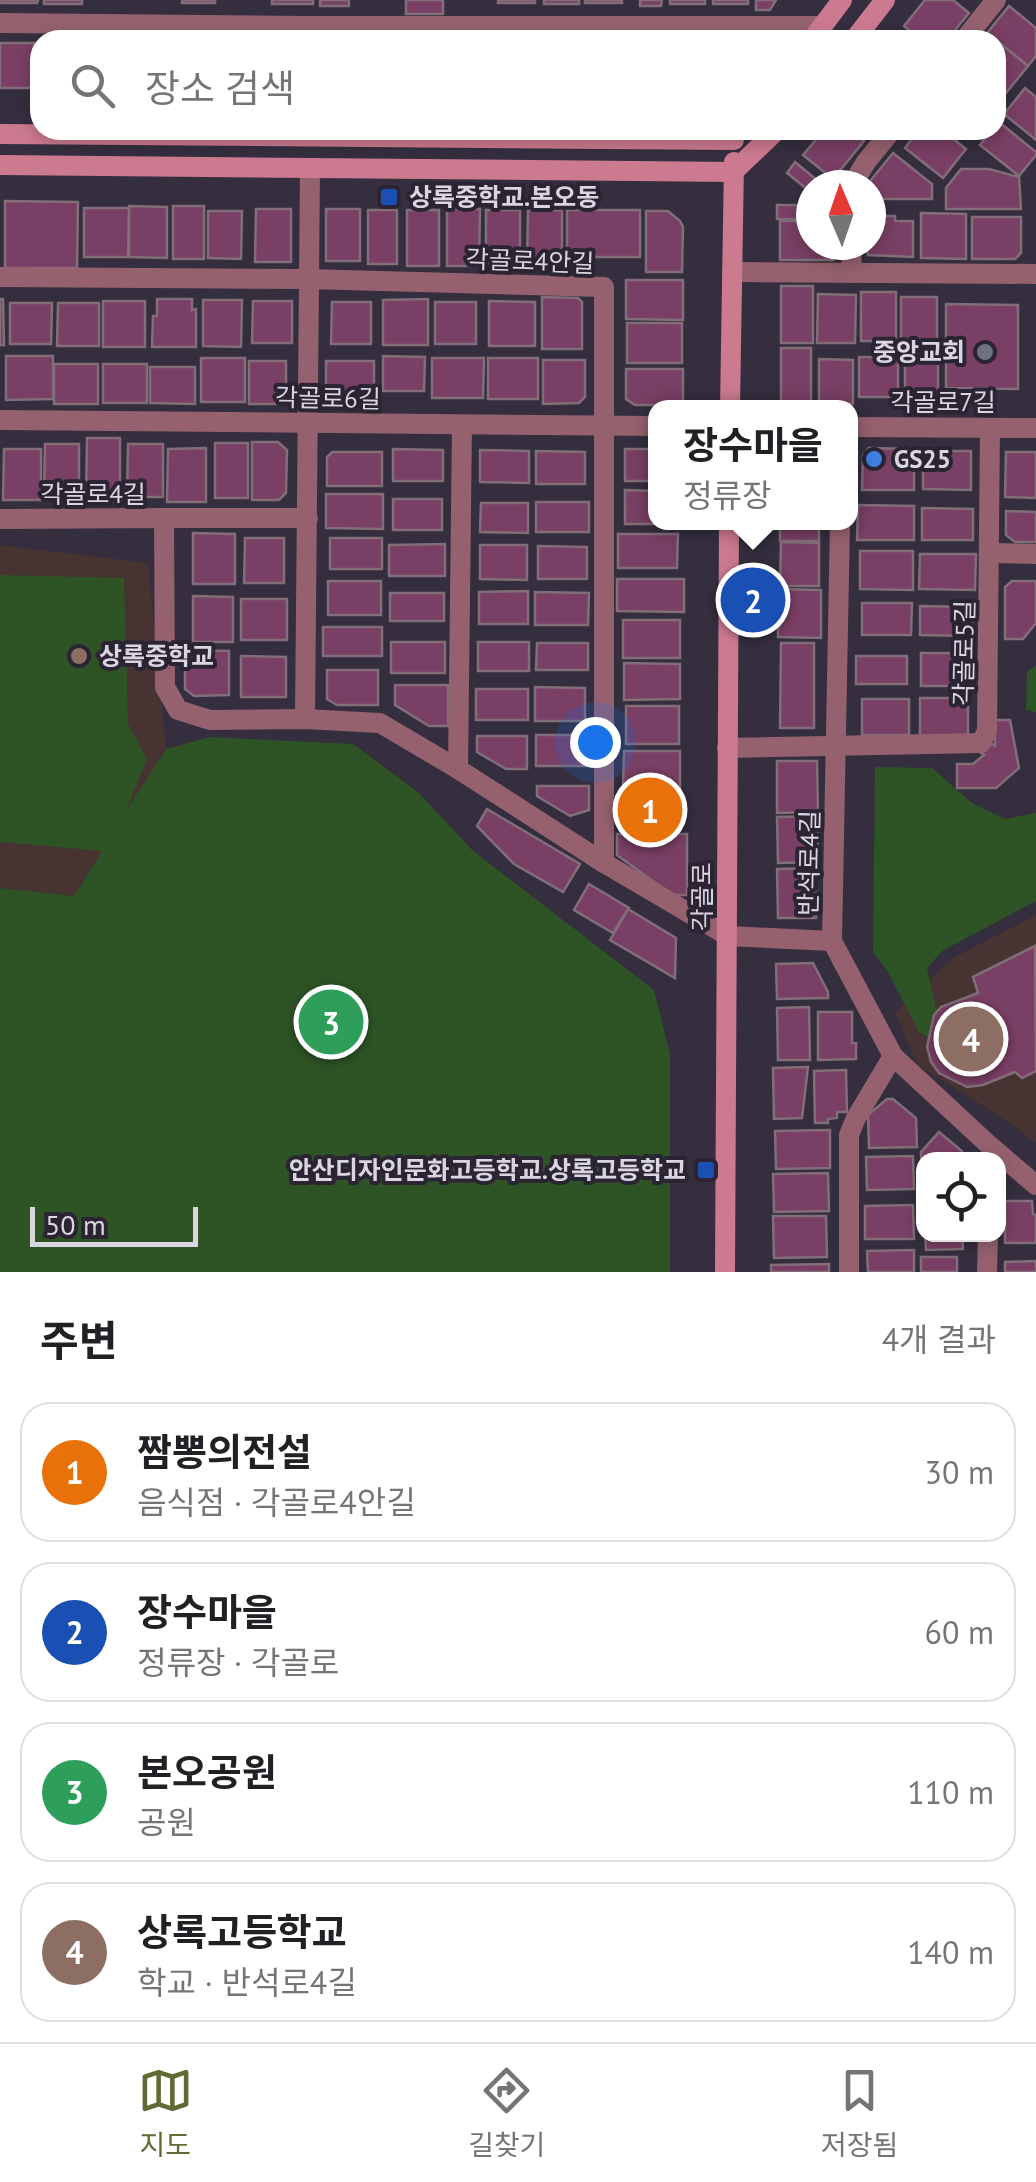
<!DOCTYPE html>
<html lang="ko">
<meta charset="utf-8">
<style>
body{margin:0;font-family:"PT Sans","Noto Sans KR",sans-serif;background:#f2f2f2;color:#202124}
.controls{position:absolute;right:30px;bottom:30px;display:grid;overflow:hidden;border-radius:20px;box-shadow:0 5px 15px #0003}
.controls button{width:90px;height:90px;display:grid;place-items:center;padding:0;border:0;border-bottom:2px solid #e0e0e0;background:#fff;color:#202124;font:50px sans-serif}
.compass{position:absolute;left:796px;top:170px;width:90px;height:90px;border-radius:50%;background:#fff;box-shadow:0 5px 15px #0003;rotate:358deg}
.scale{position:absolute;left:30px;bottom:25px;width:168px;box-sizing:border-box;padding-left:10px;border:5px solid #dad6e1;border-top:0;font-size:28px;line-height:35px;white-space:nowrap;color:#dad6e1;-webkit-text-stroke:8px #2a2433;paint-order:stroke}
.you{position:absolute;left:595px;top:742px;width:35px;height:35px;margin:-25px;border:8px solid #fff;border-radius:50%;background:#1a73e8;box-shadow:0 0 0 15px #1a73e833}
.badge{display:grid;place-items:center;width:65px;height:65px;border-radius:50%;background:#636935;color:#fff;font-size:32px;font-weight:700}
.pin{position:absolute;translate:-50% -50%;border:5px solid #fff;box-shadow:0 2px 10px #0006}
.popup{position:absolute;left:648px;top:400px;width:210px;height:130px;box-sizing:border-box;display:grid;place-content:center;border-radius:20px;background:#fff;filter:drop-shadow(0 2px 8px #0005);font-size:32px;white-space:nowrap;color:#757577}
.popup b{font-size:38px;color:#202124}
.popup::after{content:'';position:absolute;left:50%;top:100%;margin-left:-20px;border:20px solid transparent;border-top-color:#fff}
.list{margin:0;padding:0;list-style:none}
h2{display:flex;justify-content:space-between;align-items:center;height:130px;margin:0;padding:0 40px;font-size:42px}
h2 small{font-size:32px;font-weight:400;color:#757577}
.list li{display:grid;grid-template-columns:65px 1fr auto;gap:30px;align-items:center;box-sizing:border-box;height:140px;margin:0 20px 20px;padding:0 20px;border:2px solid #e0e0e0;border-radius:30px}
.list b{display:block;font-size:38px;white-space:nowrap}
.list p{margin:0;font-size:32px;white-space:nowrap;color:#757577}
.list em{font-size:32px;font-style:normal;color:#757577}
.icon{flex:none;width:55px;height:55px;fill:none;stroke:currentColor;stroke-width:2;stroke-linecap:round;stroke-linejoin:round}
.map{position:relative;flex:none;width:1036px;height:1272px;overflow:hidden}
.search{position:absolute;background:#fff;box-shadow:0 5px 15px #0003;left:30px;right:30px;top:30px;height:110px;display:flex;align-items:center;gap:25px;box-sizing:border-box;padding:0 35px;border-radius:30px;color:#757577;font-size:38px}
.sheet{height:770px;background:#fff}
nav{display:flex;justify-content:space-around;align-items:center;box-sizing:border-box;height:140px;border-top:2px solid #e0e0e0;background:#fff;font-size:28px;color:#757577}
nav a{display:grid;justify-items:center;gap:5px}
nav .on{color:#636935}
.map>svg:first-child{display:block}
.education{fill:#473332}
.green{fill:#2e5426}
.building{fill:#793f64;stroke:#826e79;stroke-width:2.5}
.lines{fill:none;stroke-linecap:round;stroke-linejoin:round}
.street{stroke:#95616e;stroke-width:20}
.secondary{stroke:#cc7a8f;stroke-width:20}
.transit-dot{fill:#1a4fb4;stroke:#2a2433;stroke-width:4}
.worship-dot{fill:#6b7280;stroke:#2a2433;stroke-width:4}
.shop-dot{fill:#3f7fe0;stroke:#2a2433;stroke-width:4}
.education-dot{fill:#8d6e63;stroke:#2a2433;stroke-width:4}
.labels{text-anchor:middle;stroke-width:8;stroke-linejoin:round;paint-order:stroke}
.poi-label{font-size:25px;font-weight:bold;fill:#dad6e1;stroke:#2a2433;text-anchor:start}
.street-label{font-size:25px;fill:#dad6e1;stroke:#2a2433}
</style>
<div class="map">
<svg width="1036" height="1272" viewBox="0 0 1036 1272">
<rect width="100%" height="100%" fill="#342e3e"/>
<g class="education">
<polygon points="0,545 148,563 166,749 74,896 0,888"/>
<polygon points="1036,915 1036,1143 1007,1121 918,1065 895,1013 953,958"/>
</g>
<g class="green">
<polygon points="0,575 124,578 128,724 147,759 126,811 166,749 210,737 353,744 419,793 472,850 654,990 670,1054 670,1272 0,1272 0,888 74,896 102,851 0,842"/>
<polygon points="1036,665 1036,712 1026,710 1027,672"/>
<polygon points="875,767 932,768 972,803 1005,819 1036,813 1036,901 942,951 927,968 939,1023 932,1039 919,1032 888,972 873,952"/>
</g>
<g class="building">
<polygon points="0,0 38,0 37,3 0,3"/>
<rect x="44" y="0" width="38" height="4"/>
<rect x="182" y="0" width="33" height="3"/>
<rect x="272" y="0" width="41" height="4"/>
<rect x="320" y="0" width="29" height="6"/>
<rect x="406" y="0" width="37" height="14"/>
<rect x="498" y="0" width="37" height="3"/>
<rect x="544" y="0" width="35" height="4"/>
<rect x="585" y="0" width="37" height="3"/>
<polygon points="640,0 662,0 661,6 640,6"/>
<rect x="670" y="0" width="35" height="4"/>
<rect x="713" y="0" width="35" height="4"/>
<polygon points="756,0 776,0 770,10 756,10"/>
<polygon points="925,0 953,0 969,13 947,40 922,40 904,26"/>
<polygon points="1009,6 1036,28 1036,56 1028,66 987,33"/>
<polygon points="687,32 701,32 701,39 747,39 687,40"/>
<polygon points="996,40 1028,66 1006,93 996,84"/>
<rect x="0" y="43" width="34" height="45"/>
<polygon points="1025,88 1036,97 1036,140 1004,114"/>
<polygon points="999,122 1036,152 1036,155 1019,176 980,145 992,130 996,130"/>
<polygon points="824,130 850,130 864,141 833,179 803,155"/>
<polygon points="919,130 942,130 966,149 943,178 905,148"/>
<polygon points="893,153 932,184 932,199 874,199 871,197 871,185 867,185"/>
<polygon points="795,162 823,185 811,185 811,219 777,219 777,205 808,205 808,190 787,173"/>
<polygon points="961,169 989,169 1019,177 1021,209 946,209 946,188"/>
<polygon points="5,201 78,202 77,268 5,268"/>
<polygon points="129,206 167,207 167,258 129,257"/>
<rect x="173" y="206" width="31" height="53"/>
<polygon points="84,208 129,208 128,257 84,257"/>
<polygon points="256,209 291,209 291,262 255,262"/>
<rect x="326" y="209" width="34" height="52"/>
<polygon points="447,209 480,209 479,266 447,266"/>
<rect x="368" y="210" width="29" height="54"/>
<rect x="407" y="210" width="32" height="56"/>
<rect x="486" y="210" width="34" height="54"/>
<polygon points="528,210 562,210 562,264 527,264"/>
<rect x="567" y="210" width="73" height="47"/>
<polygon points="208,211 242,211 241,259 208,258"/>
<polygon points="646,211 668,211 680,221 683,227 682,272 646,272"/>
<polygon points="921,213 966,214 966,259 921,258"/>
<polygon points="871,216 895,216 895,221 913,221 913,257 868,255 866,245 871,245"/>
<polygon points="972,217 1021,217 1021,253 1015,259 972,259"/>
<polygon points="780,221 811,221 811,245 833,245 833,260 780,260"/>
<polygon points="626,280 683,280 683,320 626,319"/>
<rect x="781" y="286" width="32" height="57"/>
<rect x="861" y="292" width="35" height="49"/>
<polygon points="818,294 856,295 855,343 817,343"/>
<polygon points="542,297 578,298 582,302 582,349 542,349"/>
<rect x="901" y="297" width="36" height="43"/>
<polygon points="0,299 3,299 4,345 0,345"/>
<polygon points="157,299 192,299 192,310 196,309 196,347 152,347 153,316 157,316"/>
<polygon points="428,299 428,345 383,345 383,300"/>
<polygon points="203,300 242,300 241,347 203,346"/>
<rect x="103" y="301" width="42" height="46"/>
<polygon points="253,301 292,301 292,343 252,343"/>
<polygon points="489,301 535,302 535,346 489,346"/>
<polygon points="332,302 371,302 371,344 331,344"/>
<rect x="435" y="302" width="41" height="42"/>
<polygon points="10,303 52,303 51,344 10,344"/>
<polygon points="58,303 99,303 99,346 57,346"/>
<polygon points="946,304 1018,305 1018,389 946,388"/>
<rect x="627" y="323" width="55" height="40"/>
<rect x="781" y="348" width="30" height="58"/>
<polygon points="6,356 53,356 53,399 6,400"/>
<polygon points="383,356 425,357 424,391 383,391"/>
<rect x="859" y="357" width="39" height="40"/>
<rect x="201" y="358" width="44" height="44"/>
<polygon points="432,358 484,358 483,398 432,398"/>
<rect x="488" y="358" width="50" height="41"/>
<polygon points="905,358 938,358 938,404 915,403 915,395 905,395"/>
<polygon points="819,359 853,360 853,404 819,403"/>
<polygon points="543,360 585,360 585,397 579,403 543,404"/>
<polygon points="249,361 286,361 286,398 279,404 249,404"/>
<polygon points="326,361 374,361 374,396 333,396 326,390"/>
<rect x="54" y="364" width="44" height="40"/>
<rect x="103" y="364" width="44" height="39"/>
<polygon points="150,367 195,367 195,404 150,403"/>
<polygon points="626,369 683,369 683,405 635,405 626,399"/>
<polygon points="87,438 120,438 120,500 86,500"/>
<polygon points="252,442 278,442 287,450 286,493 279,500 252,500"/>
<rect x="215" y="443" width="33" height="55"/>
<polygon points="45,444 79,444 79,494 44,493"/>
<polygon points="128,444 163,444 163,497 127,497"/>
<polygon points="206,448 206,502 167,502 168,449"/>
<polygon points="869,448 914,449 914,490 862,490 863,455"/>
<polygon points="4,449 41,449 41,500 3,500"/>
<polygon points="393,449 443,450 443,481 393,481"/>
<rect x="625" y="449" width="31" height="32"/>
<polygon points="480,450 529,451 529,483 480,482"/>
<polygon points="536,451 585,452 585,484 536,484"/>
<polygon points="923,451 971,451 971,490 923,489"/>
<polygon points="332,452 382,452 382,486 327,486 327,457"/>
<polygon points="1006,452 1036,452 1036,498 1005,497"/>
<polygon points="625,490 656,491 656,522 682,522 682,524 625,524"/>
<polygon points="326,494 383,494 383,529 326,528"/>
<rect x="393" y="499" width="49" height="31"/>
<rect x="536" y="502" width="53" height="30"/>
<polygon points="481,503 528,503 528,533 480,532"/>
<polygon points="858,505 914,506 914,540 857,540"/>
<polygon points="922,508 973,509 973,540 922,540"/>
<polygon points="1006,511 1036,512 1036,542 1015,542 1006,535"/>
<rect x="780" y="522" width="39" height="19"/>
<polygon points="193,533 235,534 235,584 193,584"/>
<polygon points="618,534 678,534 677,568 618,568"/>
<polygon points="245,538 284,538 284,583 244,583"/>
<rect x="330" y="538" width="52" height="31"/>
<polygon points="781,542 819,543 819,586 780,586"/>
<polygon points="445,544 445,576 389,576 389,545"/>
<polygon points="480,545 527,545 527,580 480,579"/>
<polygon points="538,546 587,547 587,579 538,579"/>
<polygon points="860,551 913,551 913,590 860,589"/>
<polygon points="920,554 976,554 975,590 919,589"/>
<polygon points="617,579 684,579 684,612 617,611"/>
<rect x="328" y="581" width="53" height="34"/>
<polygon points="1012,581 1036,581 1036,623 1023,639 1005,639 1005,587"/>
<polygon points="778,589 821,590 821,638 778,637"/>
<polygon points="528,591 528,624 479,624 479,592"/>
<polygon points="535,592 589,593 588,625 535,625"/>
<rect x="390" y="593" width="54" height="28"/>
<polygon points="193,596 233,597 233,642 193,642"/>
<rect x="241" y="599" width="46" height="41"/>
<polygon points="862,603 912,603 911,635 862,635"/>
<polygon points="920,606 972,607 972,636 920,635"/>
<rect x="623" y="620" width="57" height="38"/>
<rect x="323" y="627" width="59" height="29"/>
<rect x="391" y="642" width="54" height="31"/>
<rect x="478" y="642" width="51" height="29"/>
<polygon points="537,643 588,643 588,670 536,670"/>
<polygon points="781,643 814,643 814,728 780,728"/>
<polygon points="185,650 229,651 229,695 194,696 185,689"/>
<polygon points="921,653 973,653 972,686 921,686"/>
<polygon points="241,656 286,657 286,697 241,697"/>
<rect x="856" y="656" width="51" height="28"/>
<polygon points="624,663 680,664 680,699 624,700"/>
<polygon points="327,670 378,670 378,705 337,705 327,699"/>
<polygon points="395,685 448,685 448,726 429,726 395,705"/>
<polygon points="535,687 585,688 585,721 535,721"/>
<rect x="476" y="689" width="52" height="31"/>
<rect x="920" y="698" width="48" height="39"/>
<rect x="862" y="699" width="47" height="36"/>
<rect x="626" y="706" width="53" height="38"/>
<polygon points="995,720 1010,720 1019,768 996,788 957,788 957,764 973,764 984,755 981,753 992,744 995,746"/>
<rect x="536" y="735" width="51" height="31"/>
<polygon points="477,736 527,736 527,769 506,769 477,752"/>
<polygon points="624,751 680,751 680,788 623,788"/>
<polygon points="777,761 817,761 818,812 777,813"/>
<polygon points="537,786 589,786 589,810 570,816 537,796"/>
<rect x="622" y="792" width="57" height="40"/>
<polygon points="487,809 580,864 563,892 514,864 477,826"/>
<polygon points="817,816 818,862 778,863 777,817"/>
<polygon points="617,834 687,834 687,895 672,895 617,855"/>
<polygon points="815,868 816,918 778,918 777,869"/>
<polygon points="589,884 629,908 613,933 574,910"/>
<polygon points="628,909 676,938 675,978 610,940"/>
<polygon points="1035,946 1036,1071 1022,1078 1015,1072 983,1085 967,1087 939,1073 931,1062 927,1047 934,1015 941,1007 978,993 973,977"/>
<polygon points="813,963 828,992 828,998 777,999 776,964"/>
<polygon points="809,1007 810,1060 778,1060 777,1008"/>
<polygon points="818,1012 852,1012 852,1043 856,1043 856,1059 818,1060"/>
<polygon points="808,1067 802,1118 774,1119 773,1068"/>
<polygon points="846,1070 847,1112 837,1112 837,1118 828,1119 828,1123 815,1123 814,1071"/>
<polygon points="887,1099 893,1099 916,1118 917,1147 869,1148 868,1115"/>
<polygon points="830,1130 830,1168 776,1169 775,1131"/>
<polygon points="939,1132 962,1151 962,1160 924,1160 922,1193 921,1152"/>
<polygon points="913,1156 914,1189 867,1190 866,1157"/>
<polygon points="828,1173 829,1211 774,1212 773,1174"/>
<polygon points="1005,1201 1032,1201 1033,1214 1036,1215 1036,1243 1005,1243"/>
<polygon points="913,1205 914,1239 865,1239 865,1206"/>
<polygon points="773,1216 826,1216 827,1257 774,1258"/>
<polygon points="925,1234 962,1234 963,1249 926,1250"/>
<polygon points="914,1250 914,1272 868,1272 867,1251"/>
<rect x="921" y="1257" width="36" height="15"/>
<polygon points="1036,1261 1036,1272 1005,1272 1005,1262"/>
<polygon points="829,1264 829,1272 771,1272 771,1265"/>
</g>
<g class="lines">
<g class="street">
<polyline points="0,23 309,26 823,26"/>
<polyline points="964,40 996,0"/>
<polyline points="852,185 866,162 892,130"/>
<polyline points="851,245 852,273"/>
<polyline points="732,272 1036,274"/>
<polyline points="0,277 307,279 604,287 604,863"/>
<polyline points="0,420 656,426"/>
<polyline points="850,427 1036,428"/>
<polyline points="164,518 308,518"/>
<polyline points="0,519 164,518 165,687 178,710 210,720 305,719 380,723 458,769 604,863 728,936 832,941"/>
<polyline points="840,522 832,941 893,1056 990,1146 1036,1185"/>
<polyline points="990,553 1036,554"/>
<polyline points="305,719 310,169"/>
<polyline points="727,748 981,743 987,731 990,428"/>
<polyline points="458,769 462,425"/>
<polyline points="849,1272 849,1135 856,1118 893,1056"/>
<polyline points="987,1272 988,1234"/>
</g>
<g class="secondary">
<polyline points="812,40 842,0"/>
<polyline points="854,40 885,0"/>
<polyline points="0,134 734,140"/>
<polyline points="0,165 733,172 777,130"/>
<polyline points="730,408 734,162"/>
<polyline points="725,1272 729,522"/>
</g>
</g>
<g class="transit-dot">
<rect x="379" y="187" width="20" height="20" rx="5"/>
<rect x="696" y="1160" width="20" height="20" rx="5"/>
</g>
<circle class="worship-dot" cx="985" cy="352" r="10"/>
<circle class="shop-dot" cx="874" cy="459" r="10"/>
<circle class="education-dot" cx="79" cy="656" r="10"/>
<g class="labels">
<g class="poi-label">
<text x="409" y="206">상록중학교.본오동</text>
<text x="965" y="361" text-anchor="end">중앙교회</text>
<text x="894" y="468">GS25</text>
<text x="99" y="665">상록중학교</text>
<text x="686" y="1179" text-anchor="end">안산디자인문화고등학교.상록고등학교</text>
</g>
<g class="street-label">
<text transform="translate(530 261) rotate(2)" y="9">각골로4안길</text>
<text transform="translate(328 398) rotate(1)" y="9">각골로6길</text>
<text x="943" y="411">각골로7길</text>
<text x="93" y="503">각골로4길</text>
<text transform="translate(964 653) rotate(-89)" y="9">각골로5길</text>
<text transform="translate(809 863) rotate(-89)" y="9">반석로4길</text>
<text transform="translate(702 897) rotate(-90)" y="9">각골로</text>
</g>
</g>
</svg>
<div class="controls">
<button><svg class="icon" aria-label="locate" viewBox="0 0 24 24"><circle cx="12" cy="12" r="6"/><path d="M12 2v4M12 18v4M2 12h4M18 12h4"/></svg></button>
</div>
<svg class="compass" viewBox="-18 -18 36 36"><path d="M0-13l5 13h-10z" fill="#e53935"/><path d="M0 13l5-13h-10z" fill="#757577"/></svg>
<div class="scale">50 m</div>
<div class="you"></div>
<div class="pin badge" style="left:650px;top:810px;background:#e8710a">1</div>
<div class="pin badge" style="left:753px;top:600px;background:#1a4fb4">2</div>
<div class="popup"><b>장수마을</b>정류장</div>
<div class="pin badge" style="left:331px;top:1022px;background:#2e9e5b">3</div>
<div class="pin badge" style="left:971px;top:1039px;background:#8d6e63">4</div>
<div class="search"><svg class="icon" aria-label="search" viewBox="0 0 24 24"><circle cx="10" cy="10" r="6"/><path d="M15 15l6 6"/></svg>장소 검색</div>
</div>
<section class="sheet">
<h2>주변<small>4개 결과</small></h2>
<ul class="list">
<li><span class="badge" style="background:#e8710a">1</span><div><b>짬뽕의전설</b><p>음식점 · 각골로4안길</p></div><em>30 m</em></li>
<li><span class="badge" style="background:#1a4fb4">2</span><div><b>장수마을</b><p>정류장 · 각골로</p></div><em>60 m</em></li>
<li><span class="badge" style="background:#2e9e5b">3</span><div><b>본오공원</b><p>공원</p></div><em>110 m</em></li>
<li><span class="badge" style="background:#8d6e63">4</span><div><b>상록고등학교</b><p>학교 · 반석로4길</p></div><em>140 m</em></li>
</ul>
</section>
<nav>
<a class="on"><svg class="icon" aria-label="map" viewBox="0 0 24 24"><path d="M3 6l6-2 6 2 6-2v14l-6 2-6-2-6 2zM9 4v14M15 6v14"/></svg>지도</a>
<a><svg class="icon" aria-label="directions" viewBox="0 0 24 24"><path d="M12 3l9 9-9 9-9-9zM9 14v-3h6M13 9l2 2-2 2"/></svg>길찾기</a>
<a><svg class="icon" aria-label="saved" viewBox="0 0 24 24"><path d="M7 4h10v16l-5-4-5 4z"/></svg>저장됨</a>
</nav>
